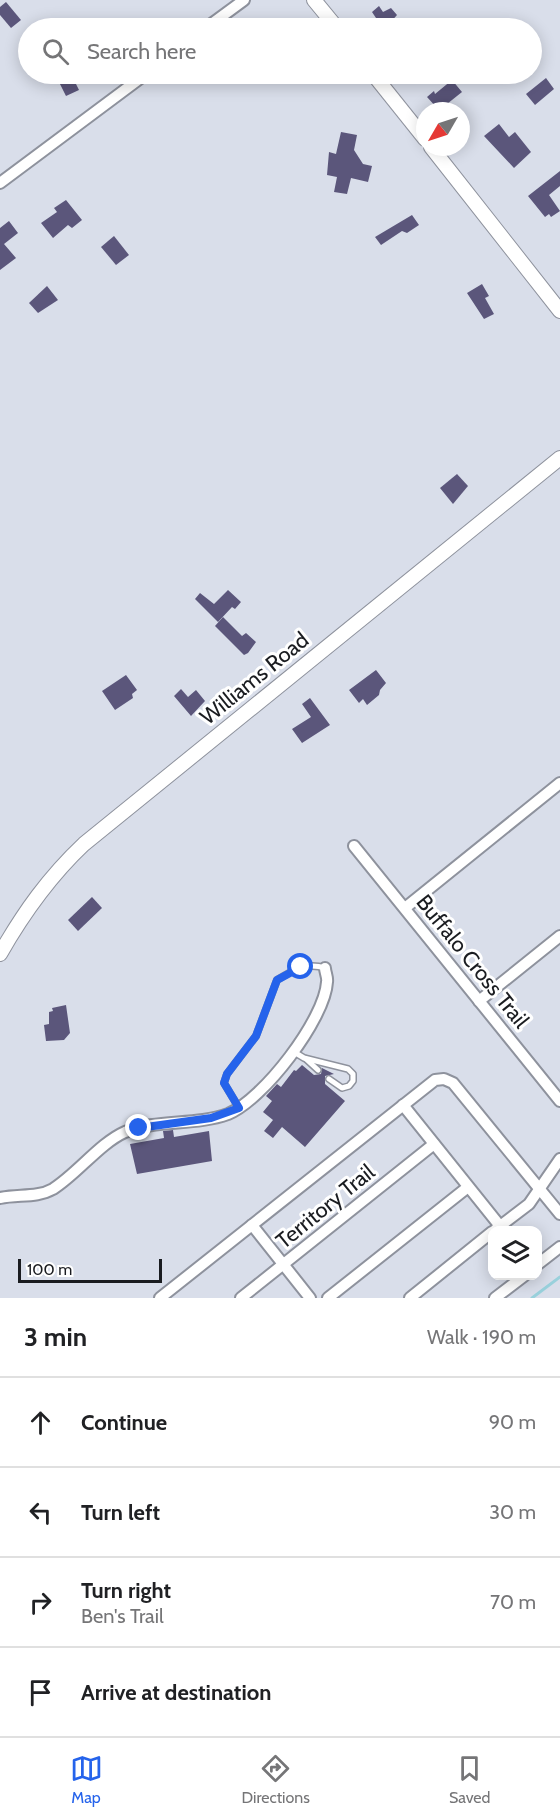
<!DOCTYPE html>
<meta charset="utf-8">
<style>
body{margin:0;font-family:Cabin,sans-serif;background:#f6f6f6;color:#202124}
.controls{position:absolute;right:18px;bottom:18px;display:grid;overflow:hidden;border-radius:12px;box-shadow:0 3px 15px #0003}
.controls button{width:54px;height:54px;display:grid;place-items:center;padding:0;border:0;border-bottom:2px solid #e0e0e0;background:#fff;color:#202124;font:30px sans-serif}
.compass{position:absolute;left:416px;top:102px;width:54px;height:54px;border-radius:50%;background:#fff;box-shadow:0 3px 15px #0003;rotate:231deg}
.scale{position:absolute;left:18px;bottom:15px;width:144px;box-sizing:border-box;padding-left:6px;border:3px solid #1a1c20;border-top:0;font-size:16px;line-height:21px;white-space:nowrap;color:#1a1c20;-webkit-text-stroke:4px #fff;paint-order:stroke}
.stop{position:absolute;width:18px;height:18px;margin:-14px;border:4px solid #2563eb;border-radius:50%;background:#fff}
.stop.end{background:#2563eb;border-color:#fff;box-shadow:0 2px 6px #0008}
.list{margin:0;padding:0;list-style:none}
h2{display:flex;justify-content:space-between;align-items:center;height:78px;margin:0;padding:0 24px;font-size:26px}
h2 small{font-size:20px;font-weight:400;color:#757577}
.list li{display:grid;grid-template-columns:39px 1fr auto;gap:18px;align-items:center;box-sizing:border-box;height:90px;padding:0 24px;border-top:2px solid #e0e0e0}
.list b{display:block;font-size:22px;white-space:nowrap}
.list p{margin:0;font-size:20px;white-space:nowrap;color:#757577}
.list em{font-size:20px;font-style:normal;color:#757577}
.icon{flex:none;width:33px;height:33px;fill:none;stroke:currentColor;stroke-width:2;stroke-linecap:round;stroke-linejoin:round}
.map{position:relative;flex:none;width:560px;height:1298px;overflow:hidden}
.search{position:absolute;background:#fff;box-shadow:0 3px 15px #0003;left:18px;right:18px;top:18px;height:66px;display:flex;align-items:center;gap:15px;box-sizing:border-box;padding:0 21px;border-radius:33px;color:#757577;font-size:22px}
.sheet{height:438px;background:#fff}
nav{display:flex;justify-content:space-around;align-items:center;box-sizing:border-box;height:84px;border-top:2px solid #e0e0e0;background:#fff;font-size:16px;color:#757577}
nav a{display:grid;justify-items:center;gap:3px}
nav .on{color:#2563eb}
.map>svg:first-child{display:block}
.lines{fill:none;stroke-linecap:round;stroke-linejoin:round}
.stream{stroke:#99d1dc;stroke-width:3}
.building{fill:#5b567b}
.service-casing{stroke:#8e929d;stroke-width:8}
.minor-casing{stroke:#8e929d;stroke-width:14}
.tertiary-casing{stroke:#8e929d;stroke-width:16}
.service{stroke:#fff;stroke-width:5}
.minor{stroke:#fff;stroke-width:10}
.tertiary{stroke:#fff;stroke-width:14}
.route{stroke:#2563eb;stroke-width:8}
.labels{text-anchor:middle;stroke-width:6;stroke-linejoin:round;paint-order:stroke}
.street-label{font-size:22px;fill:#1a1c20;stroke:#fff}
</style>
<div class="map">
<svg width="560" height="1298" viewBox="0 0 560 1298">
<rect width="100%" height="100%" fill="#d9deea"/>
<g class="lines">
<polyline class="stream" points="532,1298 560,1277"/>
</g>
<g class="building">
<polygon points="6,2 21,20 11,28 0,15 0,7"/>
<polygon points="379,6 383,12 391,8 397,15 390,23 395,28 377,28 374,24 376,18 372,12"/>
<polygon points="71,74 79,90 66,96 59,82 62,81 61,77"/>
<polygon points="546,78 554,89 535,105 526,94"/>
<polygon points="452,80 462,92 442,108 441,106 437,108 427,97 434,91 435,94"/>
<polygon points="499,124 509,137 515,132 531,152 514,168 484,136"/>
<polygon points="341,132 357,135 354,150 363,164 372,166 368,182 351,178 347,194 334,192 337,177 327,175 329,152 336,154"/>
<polygon points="560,171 560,186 549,195 560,211 551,217 549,214 545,217 528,196"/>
<polygon points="66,200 82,220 72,228 68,225 53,238 41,223 57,212 54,208"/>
<polygon points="412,215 419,225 407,233 402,231 381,245 375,237"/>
<polygon points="9,221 18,233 4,244 16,258 0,270 0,228"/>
<polygon points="114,236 129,255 116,265 101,247"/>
<polygon points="482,284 489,296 485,298 494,314 484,319 467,293"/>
<polygon points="47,286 58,300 38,313 29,303"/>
<polygon points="457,474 468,486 453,504 440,488"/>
<polygon points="228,590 241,602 235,609 232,607 218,622 195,599 200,593 214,604"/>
<polygon points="223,617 242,636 246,633 256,642 248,653 244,655 215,626"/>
<polygon points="376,670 386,683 380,690 379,695 367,705 363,699 359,703 349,690"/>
<polygon points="126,675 137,690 132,694 133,698 115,710 102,691"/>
<polygon points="181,689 188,697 196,690 205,701 191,716 174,696"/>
<polygon points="310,698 330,725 302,743 292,729 311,717 302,704"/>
<polygon points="92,897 102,908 78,931 68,920"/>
<polygon points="66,1005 70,1033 64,1040 46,1041 44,1025 49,1024 49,1012 53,1011 52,1008"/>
<polygon points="302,1065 314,1075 321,1074 322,1068 334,1074 325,1076 325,1084 345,1101 305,1147 282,1127 273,1138 264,1131 273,1120 263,1112 272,1101 266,1096 277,1084 281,1087 294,1070 296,1071"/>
<polygon points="173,1130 174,1137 209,1131 212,1161 137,1174 130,1144 164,1138 163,1131"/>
</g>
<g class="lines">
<defs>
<g id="service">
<polyline points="294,1052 304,1058 348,1069 353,1074 353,1081 349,1086 342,1088 329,1079"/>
<polyline points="306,1059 318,1070"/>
<path d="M239,1108L224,1083L227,1074L256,1036L277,980C293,970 306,962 325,968"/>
</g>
<g id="minor">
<polyline points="206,28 244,0"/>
<polyline points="0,183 146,74"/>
<polyline points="354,846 560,1101"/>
<polyline points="405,908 560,783"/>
<polyline points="479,1001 560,936"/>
<polyline points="403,1105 500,1226"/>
<path d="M0,1198C18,1194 37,1198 53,1189C77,1174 100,1143 125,1132C157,1119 195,1126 228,1114C263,1100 325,1019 327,982C328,978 325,972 325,968"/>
<polyline points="252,1225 310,1298"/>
<polyline points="495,1230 529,1204 560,1159"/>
<polyline points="538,1264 560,1247"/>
<polyline points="160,1298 435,1080 444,1079 453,1083 560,1214"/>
<polyline points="241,1298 434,1144"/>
<polyline points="328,1298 468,1187"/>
<polyline points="410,1298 492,1232"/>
<polyline points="495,1298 524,1276"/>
</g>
<g id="tertiary">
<polyline points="314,0 337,28"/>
<polyline points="373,74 425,139"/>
<polyline points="431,147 560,311"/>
<path d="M0,954C24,912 49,877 84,844L560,458"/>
</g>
</defs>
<use href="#service" class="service-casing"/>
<use href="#minor" class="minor-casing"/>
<use href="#tertiary" class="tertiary-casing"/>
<use href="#service" class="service"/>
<use href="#minor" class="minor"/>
<use href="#tertiary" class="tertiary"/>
</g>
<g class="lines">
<polyline class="route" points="139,1128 211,1118 239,1108 224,1083 227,1074 256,1036 277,980 301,967"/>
</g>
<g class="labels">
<g class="street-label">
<text transform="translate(254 678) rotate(-39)" y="8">Williams Road</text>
<text transform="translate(473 961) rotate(51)" y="8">Buffalo Cross Trail</text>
<text transform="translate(325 1206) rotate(-39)" y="8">Territory Trail</text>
</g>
</g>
</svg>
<div class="controls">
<button><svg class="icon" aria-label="layers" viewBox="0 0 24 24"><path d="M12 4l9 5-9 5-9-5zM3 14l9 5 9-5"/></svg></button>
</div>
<svg class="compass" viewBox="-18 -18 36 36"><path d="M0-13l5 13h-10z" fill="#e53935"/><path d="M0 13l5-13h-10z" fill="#757577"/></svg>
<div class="scale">100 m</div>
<div class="stop" style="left:301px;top:967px"></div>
<div class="stop end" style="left:139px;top:1128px"></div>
<div class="search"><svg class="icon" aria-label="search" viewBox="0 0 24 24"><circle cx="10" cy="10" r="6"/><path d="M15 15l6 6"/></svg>Search here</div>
</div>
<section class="sheet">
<h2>3 min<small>Walk · 190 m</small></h2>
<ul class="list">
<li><svg class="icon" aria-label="ahead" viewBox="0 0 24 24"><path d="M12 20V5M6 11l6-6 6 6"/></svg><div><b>Continue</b></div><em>90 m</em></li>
<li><svg class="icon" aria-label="left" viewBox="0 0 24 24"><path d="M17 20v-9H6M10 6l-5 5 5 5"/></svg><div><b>Turn left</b></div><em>30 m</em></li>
<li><svg class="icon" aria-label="right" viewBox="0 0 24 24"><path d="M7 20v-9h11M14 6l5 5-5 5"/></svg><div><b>Turn right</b><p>Ben's Trail</p></div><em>70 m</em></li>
<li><svg class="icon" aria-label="arrive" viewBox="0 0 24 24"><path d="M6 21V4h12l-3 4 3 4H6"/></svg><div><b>Arrive at destination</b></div></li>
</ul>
</section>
<nav>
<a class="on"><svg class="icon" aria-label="map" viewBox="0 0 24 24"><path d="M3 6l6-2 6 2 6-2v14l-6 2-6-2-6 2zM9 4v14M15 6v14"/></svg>Map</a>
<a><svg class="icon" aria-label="directions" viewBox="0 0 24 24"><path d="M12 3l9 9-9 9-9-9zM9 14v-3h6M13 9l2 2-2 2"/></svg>Directions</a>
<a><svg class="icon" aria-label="saved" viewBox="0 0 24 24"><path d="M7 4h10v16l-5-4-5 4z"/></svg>Saved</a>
</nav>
